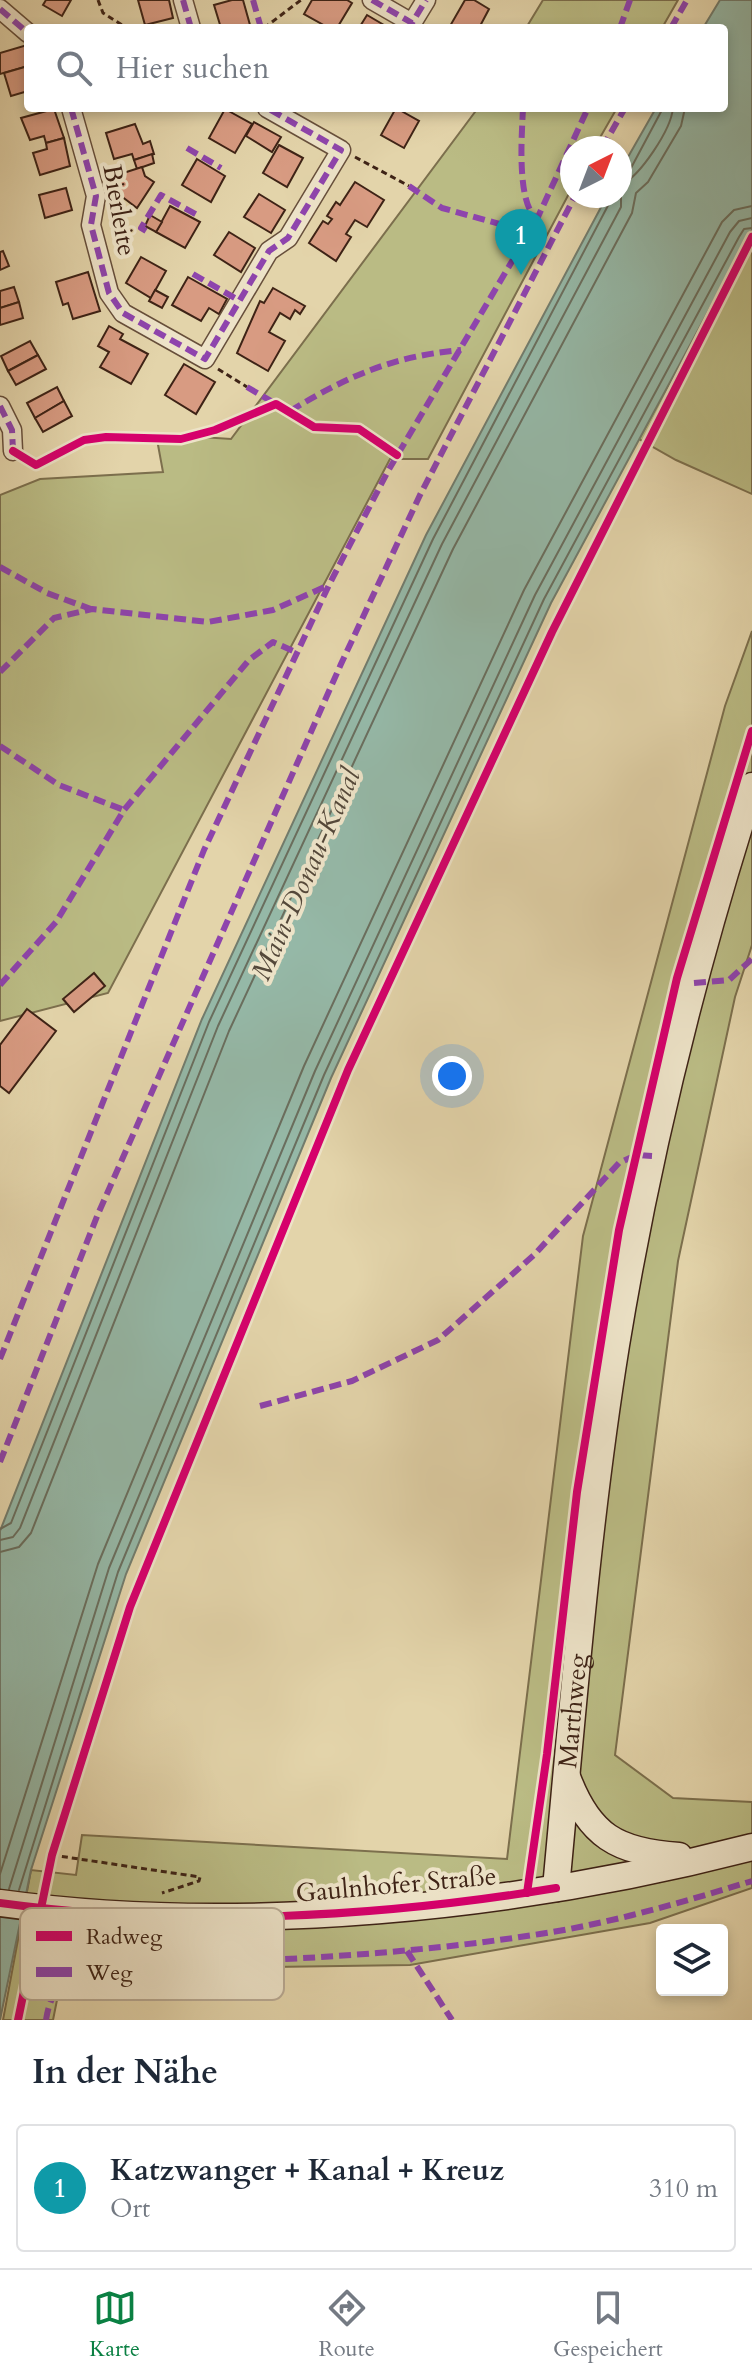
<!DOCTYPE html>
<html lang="de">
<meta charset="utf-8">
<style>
body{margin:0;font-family:Cardo,serif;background:#f2f2f3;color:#1f2937}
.controls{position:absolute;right:24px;bottom:24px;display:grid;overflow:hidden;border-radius:8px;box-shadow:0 4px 12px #0003}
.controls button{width:72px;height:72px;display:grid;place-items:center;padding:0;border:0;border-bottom:2px solid #e0e1e3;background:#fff;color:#1f2937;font:40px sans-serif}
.compass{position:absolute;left:560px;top:136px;width:72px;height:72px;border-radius:50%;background:#fff;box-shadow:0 4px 12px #0003;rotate:42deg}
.you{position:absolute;left:452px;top:1076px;width:28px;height:28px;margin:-20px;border:6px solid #fff;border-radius:50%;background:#1a73e8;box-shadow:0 0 0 12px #1a73e833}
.badge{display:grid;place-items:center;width:52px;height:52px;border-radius:50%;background:#0b8043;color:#fff;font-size:26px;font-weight:700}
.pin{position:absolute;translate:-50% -66px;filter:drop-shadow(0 2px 4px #0008)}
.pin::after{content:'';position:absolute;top:42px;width:28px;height:24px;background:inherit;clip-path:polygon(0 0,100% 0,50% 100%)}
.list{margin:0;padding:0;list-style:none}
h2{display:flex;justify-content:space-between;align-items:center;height:104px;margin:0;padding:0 32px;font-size:34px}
h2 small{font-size:26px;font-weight:400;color:#747a83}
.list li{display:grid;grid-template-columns:52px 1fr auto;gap:24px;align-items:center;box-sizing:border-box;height:128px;margin:0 16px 16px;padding:0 16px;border:2px solid #e0e1e3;border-radius:8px}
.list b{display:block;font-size:30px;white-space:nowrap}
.list p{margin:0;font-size:26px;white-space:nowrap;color:#747a83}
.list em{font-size:26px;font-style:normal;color:#747a83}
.icon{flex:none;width:44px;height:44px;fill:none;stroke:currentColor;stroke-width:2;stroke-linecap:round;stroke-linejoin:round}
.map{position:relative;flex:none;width:752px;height:2020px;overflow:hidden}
.search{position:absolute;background:#fff;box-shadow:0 4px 12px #0003;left:24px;right:24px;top:24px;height:88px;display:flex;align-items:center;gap:20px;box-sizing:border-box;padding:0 28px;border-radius:8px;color:#747a83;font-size:30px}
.sheet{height:248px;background:#fff}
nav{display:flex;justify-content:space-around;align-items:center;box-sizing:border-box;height:112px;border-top:2px solid #e0e1e3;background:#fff;font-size:22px;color:#747a83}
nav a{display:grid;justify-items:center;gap:4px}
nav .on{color:#0b8043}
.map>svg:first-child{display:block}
.green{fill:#babb84;stroke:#7c6f4d;stroke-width:2}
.water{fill:#95b8a7;stroke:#727c6d;stroke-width:2}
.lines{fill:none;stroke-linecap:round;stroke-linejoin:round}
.shore{stroke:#6a6e5e;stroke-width:2}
.building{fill:#d89b82;stroke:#3e2316;stroke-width:2}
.street-casing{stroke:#674f3b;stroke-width:21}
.secondary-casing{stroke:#3e2316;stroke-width:29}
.path{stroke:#3e2316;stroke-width:3;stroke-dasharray:6 4;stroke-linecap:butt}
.street{stroke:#ede3c8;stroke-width:18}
.secondary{stroke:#ede3c8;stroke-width:26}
.quiet{stroke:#8e44ad;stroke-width:6;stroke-dasharray:12 6;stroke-linecap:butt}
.cycleway-casing{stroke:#ede3c8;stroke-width:13}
.cycleway{stroke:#d6006c;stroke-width:8}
.labels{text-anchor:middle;stroke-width:8;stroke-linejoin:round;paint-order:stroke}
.street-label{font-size:26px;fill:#3e2316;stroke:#ede3c8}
.water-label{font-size:28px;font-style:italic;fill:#54483a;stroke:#ede3c8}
.key{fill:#ede3c8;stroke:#b8a993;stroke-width:2}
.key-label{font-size:22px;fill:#3e2316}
</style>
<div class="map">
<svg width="752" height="2020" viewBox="0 0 752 2020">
<rect width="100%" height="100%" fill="#e3d4aa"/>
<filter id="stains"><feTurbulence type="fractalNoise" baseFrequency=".0025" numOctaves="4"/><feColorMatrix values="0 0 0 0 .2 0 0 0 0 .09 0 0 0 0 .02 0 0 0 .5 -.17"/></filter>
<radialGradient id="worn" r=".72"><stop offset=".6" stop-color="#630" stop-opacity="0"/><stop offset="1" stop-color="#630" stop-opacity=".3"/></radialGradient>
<g class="green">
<polygon points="543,0 678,0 662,28 526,28"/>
<polygon points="478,108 617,108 594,148 572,148 572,188 428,459 390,459 108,993 0,1021 0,495 40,479 163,472 156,434 231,439"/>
<polygon points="752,230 752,494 676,460 639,439"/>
<polygon points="752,631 752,945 735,997 678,1261 615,1755 673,1798 752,1802 752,1888 650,1923 410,1965 63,1970 53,2020 3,2020 31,1870 76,1875 82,1835 507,1859 583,1236 725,706"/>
</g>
<polygon class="water" points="720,0 752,0 752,230 551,603 331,1078 126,1574 31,1870 0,2020 0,1531 202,1019 426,535 607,196 620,196 620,171 656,108 724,108 724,28 703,28"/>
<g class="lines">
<g class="shore">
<polyline points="620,173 631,168 663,108"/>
<polyline points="0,1529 11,1523 209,1022 433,539 613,196"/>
<path d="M0,1540L13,1537L20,1528L218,1026L442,544L621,207V185C640,176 671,130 673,108"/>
<polyline points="0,1552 19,1547 31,1533 229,1031 453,549 632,213 636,193 648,182 681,126 685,108"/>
<polyline points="0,1874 98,1564 304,1066 524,590 722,222 734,210 752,206"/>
<polyline points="9,1889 109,1568 315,1071 535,595 730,232 739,221 752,218"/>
<polyline points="19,1890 118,1572 324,1075 544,599 739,237 744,229 752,228"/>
</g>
</g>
<g class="building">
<polygon points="46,0 71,0 62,16 43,5"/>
<polygon points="138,0 169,0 173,18 145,25"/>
<polygon points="232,0 243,0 250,25 221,28 214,5"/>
<polygon points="312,0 347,0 352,3 337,28 329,28 304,14"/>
<polygon points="465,0 474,0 489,9 479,28 450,26"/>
<polygon points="367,15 389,28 359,28"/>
<polygon points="27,45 28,66 0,74 0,53"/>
<polygon points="28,66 28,91 11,96 4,73"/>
<polygon points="396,108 419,121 404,148 381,135"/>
<polygon points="54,109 64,138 46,143 44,136 30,140 21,118"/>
<polygon points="225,109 252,124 235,153 209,138"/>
<polygon points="254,122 281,137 272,152 246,136"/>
<polygon points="135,124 143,144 150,141 154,154 134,160 132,154 114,159 106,133"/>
<polygon points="64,138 70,166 40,175 33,153 47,149 46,143"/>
<polygon points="279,145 303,158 287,187 263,173"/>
<polygon points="152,154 154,163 137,169 134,160"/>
<polygon points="197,159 225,176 211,202 182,185"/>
<polygon points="142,167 145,176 154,182 137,208 121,196 114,176"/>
<polygon points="355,182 384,200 367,227 355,220 346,234 351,237 336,261 309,243 323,221 328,224 332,219 327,216 336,202 340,205"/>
<polygon points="66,188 72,210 45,218 39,195"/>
<polygon points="259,194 285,210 271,233 244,217"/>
<polygon points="170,206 200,222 185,248 156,232"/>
<polygon points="150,215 162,222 156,232 145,226"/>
<polygon points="229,232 255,248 241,272 214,255"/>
<polygon points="3,251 9,266 0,270 0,252"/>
<polygon points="141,257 166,271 151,298 126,283"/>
<polygon points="88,272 100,311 73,319 68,303 63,305 56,282"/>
<polygon points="188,277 227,299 219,314 209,308 201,321 172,305"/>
<polygon points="14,287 19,302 0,308 0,291"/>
<polygon points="273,288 305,306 300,314 295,310 290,319 280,313 269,332 285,341 268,371 237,353 260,301 264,303"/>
<polygon points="155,290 168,297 162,308 149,301"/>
<polygon points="19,302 23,318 0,325 0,308"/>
<polygon points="109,326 123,334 120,339 148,354 131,384 100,367 109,352 98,346"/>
<polygon points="30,341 38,355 8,371 1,356"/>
<polygon points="38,355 46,369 16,385 8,371"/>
<polygon points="184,364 215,382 196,414 165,395"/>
<polygon points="57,387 64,401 35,418 27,403"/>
<polygon points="64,401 72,416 43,432 35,418"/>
<polygon points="94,973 105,986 74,1012 63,999"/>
<polygon points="27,1009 56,1031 9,1093 0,1086 0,1045"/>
</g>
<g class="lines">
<defs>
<g id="street">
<polyline points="183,0 191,28"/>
<polyline points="372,0 412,23 426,0"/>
<polyline points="0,9 28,33"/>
<polyline points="71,108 96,196 91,225 109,293 123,313 205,359 269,251 288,238 341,150 267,108"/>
<polyline points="0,406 12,430 13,451"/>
</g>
<g id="secondary">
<path d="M567,1777C589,1836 617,1852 679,1856"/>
<path id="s1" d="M556,1888C573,1707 587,1525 616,1345C647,1156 693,969 752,786"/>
<path d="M0,1903C241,1936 517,1908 752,1847"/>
</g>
</defs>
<use href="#street" class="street-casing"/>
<use href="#secondary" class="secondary-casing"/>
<g class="path">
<polyline points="98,0 103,13 127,28"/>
<polyline points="264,28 301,0"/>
<polyline points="355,157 409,186"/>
<polyline points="218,369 247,387"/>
<polyline points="52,1855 200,1877 199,1881 162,1893"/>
</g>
<use href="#street" class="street"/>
<use href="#secondary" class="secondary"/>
<g class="quiet">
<polyline points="183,0 191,28"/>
<polyline points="253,0 261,28"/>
<polyline points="372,0 412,23 426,0"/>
<polyline points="0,9 28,33"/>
<polyline points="620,28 630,0"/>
<polyline points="671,28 687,0"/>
<polyline points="71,108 96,196 91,225 109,293 123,313 205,359 269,251 288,238 341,150 267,108"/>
<path d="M523,108C522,133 516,203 537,219"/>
<polyline points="187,148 221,168"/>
<polyline points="602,148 625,108"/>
<polyline points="409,186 442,208 507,226 539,220"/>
<polyline points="146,231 141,228 161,195 197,215"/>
<polyline points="193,274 240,301"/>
<polyline points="247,387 276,404"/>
<polyline points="0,406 12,430 13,451 17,454"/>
<path d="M290,411C348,376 393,356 461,350"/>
<polyline points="0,567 47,593 91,609"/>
<polyline points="0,672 54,618 92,609 208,622 273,610 329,585"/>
<polyline points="0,746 59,785 124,810"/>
<polyline points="694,983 729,980 752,959"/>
<polyline points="0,985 56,922 124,810 249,660 273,642 298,653"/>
<polyline points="0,1359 204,850 329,585 388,471 537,219 588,108"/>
<polyline points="260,1406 352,1381 438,1340 534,1255 619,1163 636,1155 652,1156"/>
<polyline points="0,1462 98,1214 341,664 420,495 575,196"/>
<polyline points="407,1951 452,2020"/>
<path d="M46,2020C50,1994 61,1981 81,1967C235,1962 388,1958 540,1934C612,1923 683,1902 752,1881"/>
</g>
<defs>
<g id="cycleway">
<polyline points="13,451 36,465 84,440 106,437 181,439 215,430 276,404 314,427 359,429 397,455"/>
<polyline points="527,1893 547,1754 577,1492 619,1230 677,978 752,731"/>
<path d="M0,1903C182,1928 375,1918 556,1888"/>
<polyline points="18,2020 52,1855 130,1607 348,1070 552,632 752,237"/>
</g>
</defs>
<use href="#cycleway" class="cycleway-casing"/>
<use href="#cycleway" class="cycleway"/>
</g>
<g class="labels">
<g class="street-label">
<text transform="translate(120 210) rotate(80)" y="9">Bierleite</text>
<text dy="9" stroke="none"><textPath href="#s1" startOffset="178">Marthweg</textPath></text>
<text transform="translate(396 1884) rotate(-5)" y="9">Gaulnhofer Straße</text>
</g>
<g class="water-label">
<text transform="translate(305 874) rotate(-66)" y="10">Main-Donau-Kanal</text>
</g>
</g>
<rect x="20" y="1908" width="264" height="92" rx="12" class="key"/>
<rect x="36" y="1931" width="36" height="10" fill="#d6006c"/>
<rect x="36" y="1967" width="36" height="10" fill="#8e44ad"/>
<g class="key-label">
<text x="86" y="1944">Radweg</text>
<text x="86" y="1980">Weg</text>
</g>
<rect width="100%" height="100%" filter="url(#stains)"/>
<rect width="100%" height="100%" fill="url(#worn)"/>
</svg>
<div class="controls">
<button><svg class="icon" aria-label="layers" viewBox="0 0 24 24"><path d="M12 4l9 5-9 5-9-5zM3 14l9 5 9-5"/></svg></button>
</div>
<svg class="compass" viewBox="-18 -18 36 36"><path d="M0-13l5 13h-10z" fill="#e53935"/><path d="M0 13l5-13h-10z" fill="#747a83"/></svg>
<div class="you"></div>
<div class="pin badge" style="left:521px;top:275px;background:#0f9aa8">1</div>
<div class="search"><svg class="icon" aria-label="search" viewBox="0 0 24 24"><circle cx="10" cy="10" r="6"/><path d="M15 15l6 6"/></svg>Hier suchen</div>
</div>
<section class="sheet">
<h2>In der Nähe<small></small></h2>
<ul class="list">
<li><span class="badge" style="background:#0f9aa8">1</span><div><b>Katzwanger + Kanal + Kreuz</b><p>Ort</p></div><em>310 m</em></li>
</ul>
</section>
<nav>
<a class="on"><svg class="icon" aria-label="map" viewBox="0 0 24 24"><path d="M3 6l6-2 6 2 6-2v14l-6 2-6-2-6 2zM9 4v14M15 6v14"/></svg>Karte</a>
<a><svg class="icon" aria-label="directions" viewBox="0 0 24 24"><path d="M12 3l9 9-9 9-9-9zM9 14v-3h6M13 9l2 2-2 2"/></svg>Route</a>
<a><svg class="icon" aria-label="saved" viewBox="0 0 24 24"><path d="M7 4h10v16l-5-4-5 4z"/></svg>Gespeichert</a>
</nav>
